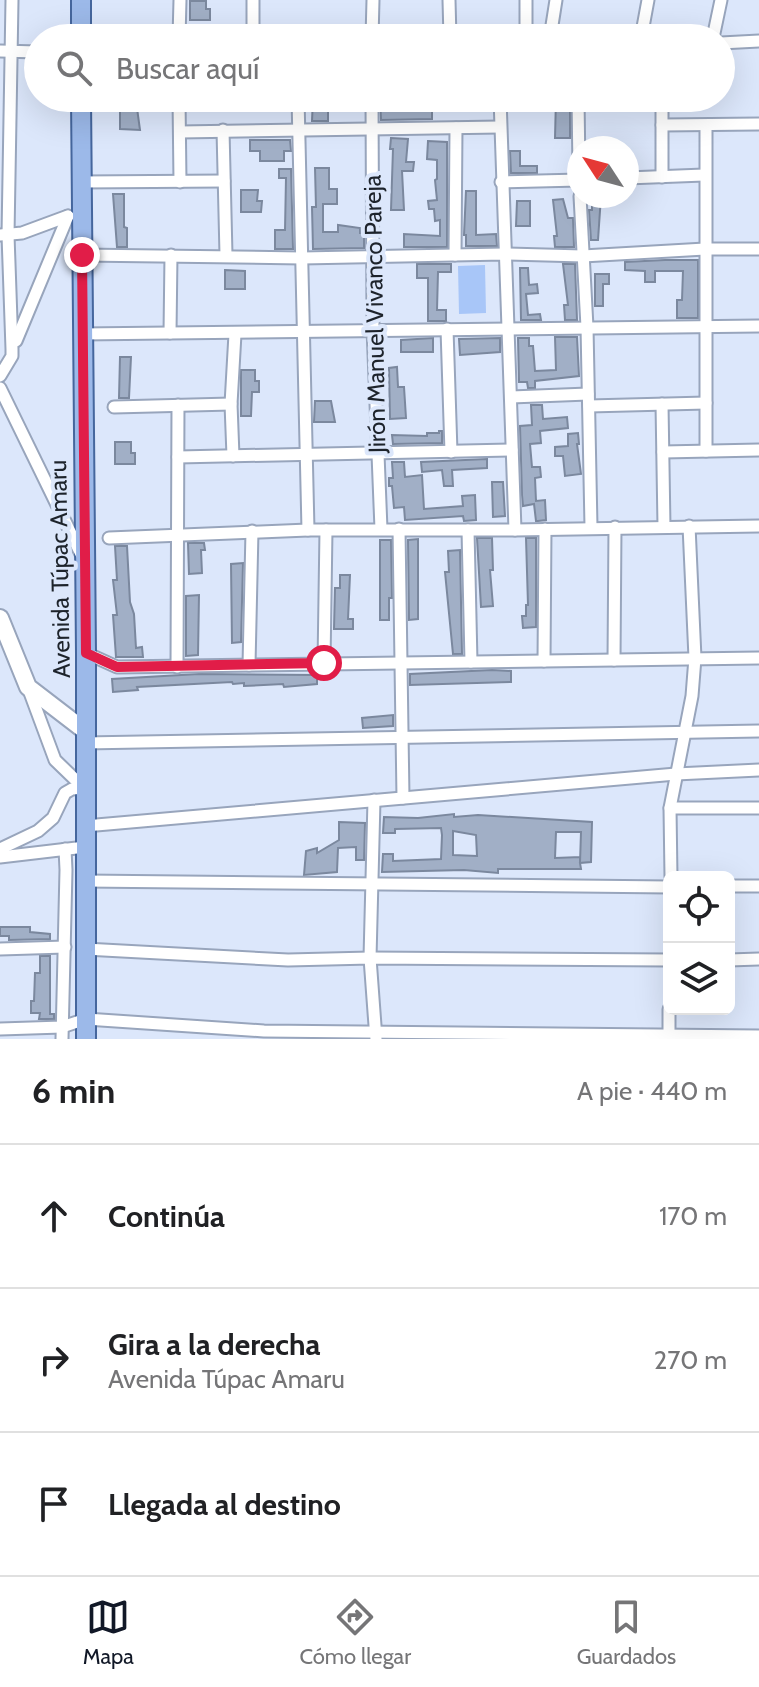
<!DOCTYPE html>
<html lang="es">
<meta charset="utf-8">
<style>
body{margin:0;font-family:Cabin,sans-serif;background:#f2f2f2;color:#202124}
.controls{position:absolute;right:24px;bottom:24px;display:grid;overflow:hidden;border-radius:12px;box-shadow:0 8px 32px #0002}
.controls button{width:72px;height:72px;display:grid;place-items:center;padding:0;border:0;border-bottom:2px solid #e0e0e0;background:#fff;color:#202124;font:40px sans-serif}
.compass{position:absolute;left:567px;top:136px;width:72px;height:72px;border-radius:50%;background:#fff;box-shadow:0 8px 32px #0002;rotate:306deg}
.stop{position:absolute;width:24px;height:24px;margin:-18px;border:6px solid #e11d48;border-radius:50%;background:#fff}
.stop.end{background:#e11d48;border-color:#fff;box-shadow:0 2px 8px #0008}
.list{margin:0;padding:0;list-style:none}
h2{display:flex;justify-content:space-between;align-items:center;height:104px;margin:0;padding:0 32px;font-size:34px}
h2 small{font-size:26px;font-weight:400;color:#757577}
.list li{display:grid;grid-template-columns:52px 1fr auto;gap:24px;align-items:center;box-sizing:border-box;height:144px;padding:0 32px;border-top:2px solid #e0e0e0}
.list b{display:block;font-size:30px;white-space:nowrap}
.list p{margin:0;font-size:26px;white-space:nowrap;color:#757577}
.list em{font-size:26px;font-style:normal;color:#757577}
.icon{flex:none;width:44px;height:44px;fill:none;stroke:currentColor;stroke-width:2;stroke-linecap:round;stroke-linejoin:round}
.map{position:relative;flex:none;width:759px;height:1039px;overflow:hidden}
.search{position:absolute;background:#fff;box-shadow:0 8px 32px #0002;left:24px;right:24px;top:24px;height:88px;display:flex;align-items:center;gap:20px;box-sizing:border-box;padding:0 28px;border-radius:44px;color:#757577;font-size:30px}
.sheet{height:536px;background:#fff}
nav{display:flex;justify-content:space-around;align-items:center;box-sizing:border-box;height:112px;border-top:2px solid #e0e0e0;background:#fff;font-size:22px;color:#757577}
nav a{display:grid;justify-items:center;gap:4px}
nav .on{color:#111827}
.map>svg:first-child{display:block}
.green{fill:#a8c6f8}
.building{fill:#a1afc6;stroke:#7b889e;stroke-width:2;fill-rule:evenodd}
.lines{fill:none;stroke-linecap:round;stroke-linejoin:round}
.street-casing{stroke:#98a5bc;stroke-width:15}
.secondary-casing{stroke:#98a5bc;stroke-width:20}
.primary-casing{stroke:#45669d;stroke-width:22}
.street{stroke:#fff;stroke-width:11}
.secondary{stroke:#fff;stroke-width:16}
.primary{stroke:#9cb9e9;stroke-width:18}
.route{stroke:#e11d48;stroke-width:10}
.labels{text-anchor:middle;stroke-width:8;stroke-linejoin:round;paint-order:stroke}
.street-label{font-size:24px;fill:#1d232b;stroke:#dce7fb}
</style>
<div class="map">
<svg width="759" height="1039" viewBox="0 0 759 1039">
<rect width="100%" height="100%" fill="#dce7fb"/>
<polygon class="green" points="485,265 486,313 459,314 458,266"/>
<g class="building">
<polygon points="190,1 206,1 206,9 210,9 210,20 190,20"/>
<polygon points="313,98 328,98 328,121 312,121"/>
<polygon points="380,98 411,98 411,110 432,110 432,119 381,120"/>
<polygon points="556,98 570,98 570,138 555,138"/>
<polygon points="120,108 137,108 140,130 120,129"/>
<polygon points="391,138 408,139 406,162 414,162 413,171 402,171 404,210 391,210 393,149 390,149"/>
<polygon points="250,140 290,140 291,151 284,151 284,161 260,161 260,151 250,151"/>
<polygon points="428,141 447,142 447,247 404,247 404,234 440,236 440,220 435,221 434,209 429,209 428,201 437,200 435,180 437,179 437,160 427,159"/>
<polygon points="510,151 520,151 520,166 537,166 537,173 511,173"/>
<polygon points="315,168 329,168 329,189 337,189 337,204 323,204 323,232 338,232 338,225 360,228 360,233 364,233 364,248 313,249 312,207 316,207"/>
<polygon points="279,169 291,169 293,249 275,249 275,230 285,230 286,178 279,178"/>
<polygon points="241,190 258,190 257,201 262,201 261,212 241,212"/>
<polygon points="466,191 476,191 476,235 496,234 497,246 466,246 466,235 464,235"/>
<polygon points="113,194 124,194 124,227 127,228 127,247 117,247"/>
<polygon points="592,196 601,196 598,240 591,240 589,210 592,210"/>
<polygon points="563,199 568,218 573,218 574,247 555,247 554,236 557,236 553,200"/>
<polygon points="517,201 530,201 530,226 516,226"/>
<polygon points="665,260 698,260 698,318 677,318 677,300 682,300 683,271 655,271 655,282 645,282 645,271 625,270 625,262"/>
<polygon points="417,264 451,264 451,272 438,272 437,310 446,310 446,321 428,321 428,278 417,278"/>
<polygon points="563,264 575,264 577,320 565,320 564,305 568,305"/>
<polygon points="520,268 528,268 529,285 537,284 538,293 526,294 528,315 540,314 541,320 521,320"/>
<polygon points="225,270 245,271 245,289 225,289"/>
<polygon points="595,274 609,274 609,284 603,284 603,306 595,306"/>
<polygon points="555,337 577,337 579,376 535,381 535,388 528,388 527,382 519,382 518,338 529,338 529,346 533,346 535,371 556,370"/>
<polygon points="433,338 433,352 401,352 401,340"/>
<polygon points="500,338 500,352 460,355 459,339"/>
<polygon points="120,357 131,357 129,398 119,398"/>
<polygon points="397,367 398,387 404,387 406,418 390,419 389,368"/>
<polygon points="241,370 255,370 255,381 259,381 259,392 252,392 251,416 241,416"/>
<polygon points="315,401 331,401 335,422 314,422"/>
<polygon points="531,405 542,405 543,419 567,417 568,428 540,431 541,443 530,444 532,467 540,467 541,477 535,478 536,501 545,500 546,520 538,521 536,521 534,504 523,506 522,495 520,426 532,425"/>
<polygon points="439,431 442,431 442,443 393,444 392,435 427,436 427,433 439,433"/>
<polygon points="578,433 579,444 577,444 581,474 565,476 563,456 555,456 555,447 568,446 568,434"/>
<polygon points="115,442 131,442 131,453 135,453 135,464 115,464"/>
<polygon points="487,459 487,468 452,470 453,486 444,486 442,470 422,472 421,462"/>
<polygon points="392,462 404,462 405,477 422,475 424,509 463,506 462,496 475,495 476,520 464,521 463,516 405,520 404,507 394,508 392,486 389,486 389,478 393,478"/>
<polygon points="492,482 503,482 505,516 493,517"/>
<polygon points="477,538 492,538 493,570 490,570 493,606 481,607"/>
<polygon points="526,538 536,538 536,627 523,628 522,616 526,616 526,605 528,605"/>
<polygon points="418,539 418,619 409,620 408,540"/>
<polygon points="380,540 391,540 392,598 389,598 389,620 380,620"/>
<polygon points="188,543 204,543 205,550 201,550 202,573 189,574"/>
<polygon points="115,546 127,546 130,602 134,614 136,648 142,647 143,657 116,657 113,615 117,615 113,580 117,580"/>
<polygon points="460,550 462,654 453,654 445,572 449,572 448,551"/>
<polygon points="243,563 241,642 232,643 231,564"/>
<polygon points="340,575 350,575 348,619 353,619 353,629 334,629 335,588 340,588"/>
<polygon points="199,595 198,655 186,656 186,596"/>
<polygon points="492,670 511,671 511,682 410,685 410,674"/>
<polygon points="199,674 317,675 317,684 284,687 283,684 244,686 244,683 233,684 232,682 137,687 138,690 113,692 112,679"/>
<polygon points="393,715 393,726 363,728 362,718"/>
<path d="M454,814V817L478,815L592,822L591,862L580,863L581,869H498V873L464,870L382,872L383,854H393V861L441,859L442,835L441,828L395,829V833H383L384,817L418,818ZM453,831L476,835L477,856L453,855ZM556,832H581L580,863V857L555,858Z"/>
<polygon points="339,822 365,823 364,860 356,860 356,847 338,848 337,872 304,875 306,851 317,848 317,853 339,840"/>
<polygon points="0,927 30,927 30,932 50,934 50,939 9,940 9,936 0,936"/>
<polygon points="40,956 50,956 50,1014 54,1014 54,1019 39,1019 40,1013 31,1013 31,1001 34,1001 35,973 40,973"/>
</g>
<g class="lines">
<defs>
<g id="street">
<polyline points="253,0 253,38"/>
<polyline points="449,0 450,38"/>
<polyline points="526,0 526,38"/>
<polyline points="179,38 180,0"/>
<polyline points="372,38 373,0"/>
<polyline points="550,38 556,0"/>
<polyline points="641,38 648,0"/>
<polyline points="713,38 721,0"/>
<polyline points="721,43 759,41"/>
<polyline points="0,51 38,52"/>
<polyline points="179,98 180,182"/>
<polyline points="298,98 308,530"/>
<polyline points="372,98 373,329 381,529"/>
<polyline points="500,98 515,530"/>
<polyline points="578,98 579,170"/>
<polyline points="662,125 759,124"/>
<polyline points="706,126 706,451"/>
<polyline points="223,130 226,255"/>
<polyline points="180,132 500,127"/>
<polyline points="662,177 662,98"/>
<polyline points="627,178 704,175"/>
<polyline points="81,182 224,181"/>
<polyline points="501,182 579,180"/>
<polyline points="580,196 587,327 591,527"/>
<polyline points="0,235 22,233 68,216"/>
<polyline points="82,255 302,258 504,254 583,256 705,249 759,249"/>
<polyline points="455,255 456,128"/>
<polyline points="447,329 451,452"/>
<polyline points="170,333 171,255"/>
<polyline points="82,334 759,326"/>
<polyline points="16,341 68,216"/>
<polyline points="0,376 12,356 12,349 8,235 12,0"/>
<polyline points="0,388 81,554"/>
<polyline points="511,397 588,394"/>
<polyline points="662,404 664,527"/>
<polyline points="589,406 706,403"/>
<polyline points="114,407 231,404"/>
<polyline points="663,452 759,450"/>
<polyline points="233,456 231,404 235,334"/>
<polyline points="178,457 512,450"/>
<polyline points="399,529 403,798"/>
<polyline points="468,530 471,662"/>
<polyline points="109,538 308,530 515,530 759,526"/>
<polyline points="86,653 117,667 759,658"/>
<polyline points="614,660 615,527"/>
<polyline points="544,661 545,529"/>
<polyline points="324,663 326,530"/>
<polyline points="249,665 252,531"/>
<polyline points="177,667 178,405"/>
<polyline points="29,690 55,760 84,788"/>
<polyline points="84,743 759,731"/>
<polyline points="374,800 370,958 376,1039"/>
<polyline points="670,808 759,808"/>
<polyline points="85,826 676,774 759,770"/>
<polyline points="0,849 38,831 53,818 65,793 72,789 84,788"/>
<polyline points="0,857 85,847"/>
<polyline points="671,877 670,808 692,696 695,658 689,526"/>
<polyline points="85,881 669,887"/>
<polyline points="729,886 759,886"/>
<polyline points="0,949 65,947"/>
<polyline points="85,949 288,960 370,958 669,960"/>
<polyline points="729,960 759,959"/>
<polyline points="0,1029 62,1027 86,1019 264,1031 759,1036"/>
<polyline points="62,1039 66,870 65,849"/>
<polyline points="669,1039 669,1009"/>
</g>
<polyline id="secondary" points="0,618 28,687 84,730"/>
<g id="primary">
<polyline points="81,0 81,38"/>
<polyline points="81,98 86,653 86,1039"/>
</g>
</defs>
<use href="#street" class="street-casing"/>
<use href="#secondary" class="secondary-casing"/>
<use href="#primary" class="primary-casing"/>
<use href="#street" class="street"/>
<use href="#secondary" class="secondary"/>
<use href="#primary" class="primary"/>
</g>
<g class="lines">
<polyline class="route" points="82,255 86,653 117,667 324,663"/>
</g>
<g class="labels">
<g class="street-label">
<text transform="translate(375 314) rotate(-91)" y="8">Jirón Manuel Vivanco Pareja</text>
<text transform="translate(60 569) rotate(-91)" y="8">Avenida Túpac Amaru</text>
</g>
</g>
</svg>
<div class="controls">
<button><svg class="icon" aria-label="locate" viewBox="0 0 24 24"><circle cx="12" cy="12" r="6"/><path d="M12 2v4M12 18v4M2 12h4M18 12h4"/></svg></button>
<button><svg class="icon" aria-label="layers" viewBox="0 0 24 24"><path d="M12 4l9 5-9 5-9-5zM3 14l9 5 9-5"/></svg></button>
</div>
<svg class="compass" viewBox="-18 -18 36 36"><path d="M0-13l5 13h-10z" fill="#e53935"/><path d="M0 13l5-13h-10z" fill="#757577"/></svg>
<div class="stop" style="left:324px;top:663px"></div>
<div class="stop end" style="left:82px;top:255px"></div>
<div class="search"><svg class="icon" aria-label="search" viewBox="0 0 24 24"><circle cx="10" cy="10" r="6"/><path d="M15 15l6 6"/></svg>Buscar aquí</div>
</div>
<section class="sheet">
<h2>6 min<small>A pie · 440 m</small></h2>
<ul class="list">
<li><svg class="icon" aria-label="ahead" viewBox="0 0 24 24"><path d="M12 20V5M6 11l6-6 6 6"/></svg><div><b>Continúa</b></div><em>170 m</em></li>
<li><svg class="icon" aria-label="right" viewBox="0 0 24 24"><path d="M7 20v-9h11M14 6l5 5-5 5"/></svg><div><b>Gira a la derecha</b><p>Avenida Túpac Amaru</p></div><em>270 m</em></li>
<li><svg class="icon" aria-label="arrive" viewBox="0 0 24 24"><path d="M6 21V4h12l-3 4 3 4H6"/></svg><div><b>Llegada al destino</b></div></li>
</ul>
</section>
<nav>
<a class="on"><svg class="icon" aria-label="map" viewBox="0 0 24 24"><path d="M3 6l6-2 6 2 6-2v14l-6 2-6-2-6 2zM9 4v14M15 6v14"/></svg>Mapa</a>
<a><svg class="icon" aria-label="directions" viewBox="0 0 24 24"><path d="M12 3l9 9-9 9-9-9zM9 14v-3h6M13 9l2 2-2 2"/></svg>Cómo llegar</a>
<a><svg class="icon" aria-label="saved" viewBox="0 0 24 24"><path d="M7 4h10v16l-5-4-5 4z"/></svg>Guardados</a>
</nav>
